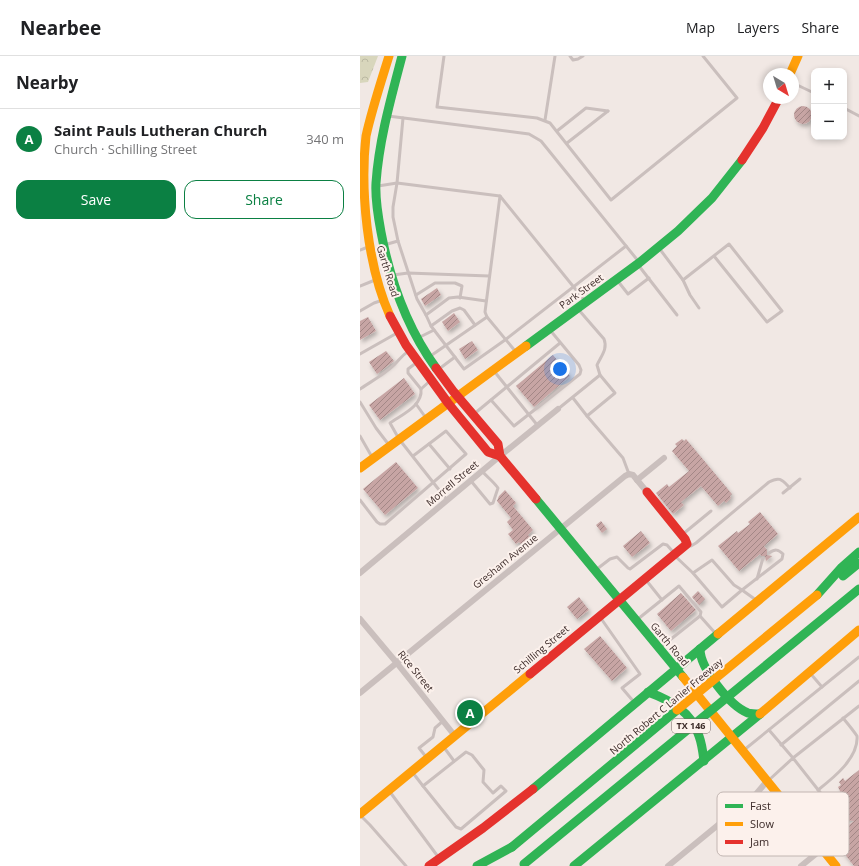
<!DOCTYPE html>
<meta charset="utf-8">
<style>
body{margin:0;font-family:"Open Sans",sans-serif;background:#f6f6f6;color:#202124}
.controls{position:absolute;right:12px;top:12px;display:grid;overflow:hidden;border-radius:8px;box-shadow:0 2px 6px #0003}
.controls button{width:36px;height:36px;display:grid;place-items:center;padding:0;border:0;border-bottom:1px solid #e0e0e0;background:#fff;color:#202124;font:20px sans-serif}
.compass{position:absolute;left:403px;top:12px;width:36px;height:36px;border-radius:50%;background:#fff;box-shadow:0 2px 6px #0003;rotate:142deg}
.you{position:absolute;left:200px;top:313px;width:14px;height:14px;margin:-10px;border:3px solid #fff;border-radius:50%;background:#1a73e8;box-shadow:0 0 0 6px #1a73e833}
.badge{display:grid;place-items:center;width:26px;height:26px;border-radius:50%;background:#0b8043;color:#fff;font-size:13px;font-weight:700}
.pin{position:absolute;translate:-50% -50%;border:2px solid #fff;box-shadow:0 1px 4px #0006}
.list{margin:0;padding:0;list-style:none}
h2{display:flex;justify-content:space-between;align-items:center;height:52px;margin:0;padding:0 16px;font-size:17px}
h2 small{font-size:13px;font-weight:400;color:#757577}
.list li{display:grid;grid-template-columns:26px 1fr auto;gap:12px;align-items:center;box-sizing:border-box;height:60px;padding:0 16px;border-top:1px solid #e0e0e0}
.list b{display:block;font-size:15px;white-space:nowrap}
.list p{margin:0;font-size:13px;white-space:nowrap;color:#757577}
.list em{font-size:13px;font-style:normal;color:#757577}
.actions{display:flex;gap:8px;padding:12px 16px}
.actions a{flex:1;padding:9px 0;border:1px solid #0b8043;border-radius:12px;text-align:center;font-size:14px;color:#0b8043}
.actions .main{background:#0b8043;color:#fff}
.map{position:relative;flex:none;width:499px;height:810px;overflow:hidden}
header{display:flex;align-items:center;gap:24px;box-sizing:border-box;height:56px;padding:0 20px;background:#fff;border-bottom:1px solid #e0e0e0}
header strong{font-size:19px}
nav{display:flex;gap:22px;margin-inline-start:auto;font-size:14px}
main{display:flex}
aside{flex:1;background:#fff}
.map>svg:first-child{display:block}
.park{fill:url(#park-crowns)}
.building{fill:url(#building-hatch);filter:url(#shadow)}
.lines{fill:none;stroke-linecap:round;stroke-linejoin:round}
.lane{stroke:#cabfbd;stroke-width:3}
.street{stroke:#cabfbd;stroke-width:6}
.fast{stroke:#30b455;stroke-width:9}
.slow{stroke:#ff9f0a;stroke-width:9}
.jam{stroke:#e5322d;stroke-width:9}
.fast-bridge{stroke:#30b455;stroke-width:9}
.slow-bridge{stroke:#ff9f0a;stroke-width:9}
.labels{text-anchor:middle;stroke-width:4;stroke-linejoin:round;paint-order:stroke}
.shield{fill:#fcf1ec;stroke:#766664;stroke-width:1}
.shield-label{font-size:9px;font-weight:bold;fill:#3c2b29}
.street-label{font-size:10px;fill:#3c2b29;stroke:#fcf1ec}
.key{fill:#fcf1ec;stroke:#c2b6b2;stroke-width:1}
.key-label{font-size:11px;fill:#3c2b29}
</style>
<header>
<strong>Nearbee</strong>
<nav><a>Map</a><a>Layers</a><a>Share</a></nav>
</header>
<main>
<aside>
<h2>Nearby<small></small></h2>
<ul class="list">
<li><span class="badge">A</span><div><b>Saint Pauls Lutheran Church</b><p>Church · Schilling Street</p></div><em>340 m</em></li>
</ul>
<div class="actions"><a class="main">Save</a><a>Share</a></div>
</aside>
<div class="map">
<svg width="499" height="810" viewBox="0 0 499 810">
<defs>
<pattern id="park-crowns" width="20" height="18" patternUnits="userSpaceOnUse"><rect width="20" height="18" fill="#d8d6bc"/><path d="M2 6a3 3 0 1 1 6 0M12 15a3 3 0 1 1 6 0" fill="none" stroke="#bab8a2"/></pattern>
<pattern id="building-hatch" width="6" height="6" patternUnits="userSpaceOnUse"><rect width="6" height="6" fill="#c7a5a4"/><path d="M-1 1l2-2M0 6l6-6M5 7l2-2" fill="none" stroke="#a38786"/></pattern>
<filter id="shadow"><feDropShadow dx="2" dy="3" stdDeviation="2" flood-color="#0004"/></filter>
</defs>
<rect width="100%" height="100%" fill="#f1e8e4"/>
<polygon class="park" points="0,0 18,0 8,26 0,27"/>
<g class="building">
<circle cx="443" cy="59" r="9"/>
<polygon points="77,232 81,239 65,250 61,243"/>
<polygon points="94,257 100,266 88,275 82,266"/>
<polygon points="8,261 16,275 0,284 0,265"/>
<polygon points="112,285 118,294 105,303 99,293"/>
<polygon points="26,295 34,305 17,318 9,306"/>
<polygon points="193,299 210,320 174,351 156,330"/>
<polygon points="44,322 55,338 20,364 9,349"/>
<polygon points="322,383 324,385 326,383 372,438 370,440 371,442 366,447 364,445 358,450 341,430 321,446 324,449 313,458 296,437 307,428 309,431 329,415 312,395 317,390 315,388"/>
<polygon points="36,406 58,432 25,459 3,433"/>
<polygon points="145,434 156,447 153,450 173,474 168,479 171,482 162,489 159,486 156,488 148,478 153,474 147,466 151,462 137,445 139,440"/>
<polygon points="400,456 418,478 404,490 407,494 407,499 412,500 406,505 405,500 401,500 400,498 379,515 358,490 377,475 378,477 390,468 388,466"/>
<polygon points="241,465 247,473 242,477 236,469"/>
<polygon points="281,475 290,487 272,501 263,490"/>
<polygon points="338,535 345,543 339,549 332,541"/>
<polygon points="321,537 336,554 311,575 297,558"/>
<polygon points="219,541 229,554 217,563 207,551"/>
<polygon points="240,580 267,612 252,625 224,593"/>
<polygon points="499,714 499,810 494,810 472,782 494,765 478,763 479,751 472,743 481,737 478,731 481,729 479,726 483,722 485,725"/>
</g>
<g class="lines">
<g class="lane">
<polyline points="84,0 77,51 177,62 190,67 251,144 377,42 343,0"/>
<polyline points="210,0 213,4 218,3 223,0"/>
<polyline points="433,27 454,37"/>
<polyline points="484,52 499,60"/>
<polyline points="28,60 169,78 181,85 279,206"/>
<polyline points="43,62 37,127 33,151 33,161 38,185 57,243 66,259 71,270 104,313 145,284 266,190"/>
<polyline points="185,64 195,0"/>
<polyline points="197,75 226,52 248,55"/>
<polyline points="207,87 248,55"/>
<polyline points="18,130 37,127 140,140 225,245"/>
<polyline points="140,140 125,256 127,261 156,296"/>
<polyline points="24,189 38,185"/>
<polyline points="299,192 323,224 330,239 339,252"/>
<polyline points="0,194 8,191"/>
<polyline points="279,210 317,259"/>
<polyline points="33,219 48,217 129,220"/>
<polyline points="257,224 268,238 289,222"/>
<polyline points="323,224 369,188 422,255 407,266 354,200"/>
<polyline points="0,230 15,224"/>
<polyline points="56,239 75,227 95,227 102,230 100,242"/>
<path d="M218,253L244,283C248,293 241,300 237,309L240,319"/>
<polyline points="0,255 14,247 23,244"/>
<polyline points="66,259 89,242 98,241 126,245"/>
<polyline points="71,270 92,255 100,252 104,254 115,269"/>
<polyline points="58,282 74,274"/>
<polyline points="0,298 37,277"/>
<polyline points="69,301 127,261"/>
<polyline points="56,307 48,313 48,317 61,333"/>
<polyline points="79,313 95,301"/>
<polyline points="134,315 178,370"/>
<path d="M71,324L61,333C63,350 41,359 30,367L39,383L87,444"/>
<path d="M0,333C12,325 25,318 35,308C40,303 42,299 49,295"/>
<polyline points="131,344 154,370 220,318 221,314 219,309 190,274"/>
<polyline points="0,346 16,372 29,389"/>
<polyline points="56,348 66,362"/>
<polyline points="198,353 240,319 255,337 227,360 213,342"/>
<polyline points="114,358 200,287"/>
<polyline points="227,360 263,402 269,418"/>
<polyline points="0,380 12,401"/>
<polyline points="69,388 90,413"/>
<path d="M111,425L130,448L133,447L138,432C133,425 127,421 122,415"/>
<polyline points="423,437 440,423"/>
<polyline points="0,444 17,466 20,468 25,468 106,398 86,375 53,400"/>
<polyline points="323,478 351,455"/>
<path d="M328,488L331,490L336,487L409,426C420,420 422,424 430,432"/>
<polyline points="315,500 333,517"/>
<polygon points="352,504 374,529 382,534 362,551 333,517"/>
<polyline points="237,513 250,503 257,501 268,512 270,513 303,488 307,489 314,497"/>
<polyline points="397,523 403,502"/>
<polyline points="286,524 302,544"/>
<path d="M396,544L382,534L422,503L423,498C418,493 415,493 409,497"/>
<polyline points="240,561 280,618 262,632 274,646"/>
<polyline points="278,563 319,530 341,556 340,560 356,578"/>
<polyline points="301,591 340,560"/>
<polyline points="450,617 462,631"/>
<polyline points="409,674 433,702 499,650"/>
<polyline points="421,689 499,625"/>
<polyline points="83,690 94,705"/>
<polyline points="384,694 499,601"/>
<polygon points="106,696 112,699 124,714 123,726 133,737 141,730 146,735 101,773 96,771 63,730"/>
<polyline points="67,702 59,692 73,681 75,672 83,665"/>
<polyline points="53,717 63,730"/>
<polyline points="409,724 433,702 463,740 474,758 476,769 457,785"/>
<path d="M458,734C472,723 499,702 497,680C493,674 488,668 483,662"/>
<polyline points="30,736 79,802"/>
<polyline points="0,759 10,769 46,810"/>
</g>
<g class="street">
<polyline points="277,424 304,402"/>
<polyline points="0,517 140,400 198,353"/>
<polyline points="0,563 36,606 95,680"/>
<polyline points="0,637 265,420 269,418 273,419 287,436"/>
<polyline points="308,810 397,737 407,725"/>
<polyline points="441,810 462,793"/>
</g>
<g class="fast">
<path d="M42,0C31,42 19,84 16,127C15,143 18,160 21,176C30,224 47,272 76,312"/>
<polyline points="166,290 279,207 318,175 352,142 382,104"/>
<polyline points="176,443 323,621"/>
<polyline points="483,520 499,507"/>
<polyline points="457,539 482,511 499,496"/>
<path d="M340,593C340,612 370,650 388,657C391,658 396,658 400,658"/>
<path d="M288,636C310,644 332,656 339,680C342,688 343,697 344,705"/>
<polyline points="173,733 358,578"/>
<polyline points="117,810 152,791"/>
<polyline points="214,810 400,658"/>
</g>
<g class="slow">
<path d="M29,0C21,26 12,53 6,80C0,134 7,209 30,260"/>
<polyline points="430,18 438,0"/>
<polyline points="0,412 166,290"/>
<polyline points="358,578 499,461"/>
<polyline points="323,621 476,810"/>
<polyline points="400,658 499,574"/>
<polyline points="0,758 170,618"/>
</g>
<g class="jam">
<polyline points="382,104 403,72 419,42"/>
<polyline points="30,260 46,289 88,347 128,396 140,400"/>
<polyline points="76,312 93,335 138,388 140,400 176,443"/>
<polyline points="170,618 327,488 325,483 287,436"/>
<polyline points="69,810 123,772 173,733"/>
</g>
<g class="fast-bridge">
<polyline points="152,791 317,654"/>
<polyline points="164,808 499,533"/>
</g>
<polyline class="slow-bridge" points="317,654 457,539"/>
</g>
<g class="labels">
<rect class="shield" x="312" y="663" width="38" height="14" rx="3"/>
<g class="shield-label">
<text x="331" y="673">TX 146</text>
</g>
<g class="street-label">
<text transform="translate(28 215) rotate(73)" y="4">Garth Road</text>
<text transform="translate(221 235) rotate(-36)" y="4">Park Street</text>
<text transform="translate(92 427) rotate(-40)" y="4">Morrell Street</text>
<text transform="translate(145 505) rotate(-39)" y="4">Gresham Avenue</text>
<text transform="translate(310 588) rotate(50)" y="4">Garth Road</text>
<text transform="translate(181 593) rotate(-40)" y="4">Schilling Street</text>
<text transform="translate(56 615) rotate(51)" y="4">Rice Street</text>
<text transform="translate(306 650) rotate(-40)" y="4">North Robert C Lanier Freeway</text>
</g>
</g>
<rect x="357" y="736" width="132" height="64" rx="6" class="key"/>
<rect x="365" y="748" width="18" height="4" fill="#30b455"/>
<rect x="365" y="766" width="18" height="4" fill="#ff9f0a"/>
<rect x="365" y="784" width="18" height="4" fill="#e5322d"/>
<g class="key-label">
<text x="390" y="754">Fast</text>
<text x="390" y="772">Slow</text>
<text x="390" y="790">Jam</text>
</g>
</svg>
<div class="controls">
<button>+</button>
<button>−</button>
</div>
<svg class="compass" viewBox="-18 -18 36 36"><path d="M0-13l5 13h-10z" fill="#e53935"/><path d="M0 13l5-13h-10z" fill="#757577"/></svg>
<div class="you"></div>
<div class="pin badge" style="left:110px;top:657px">A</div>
</div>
</main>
